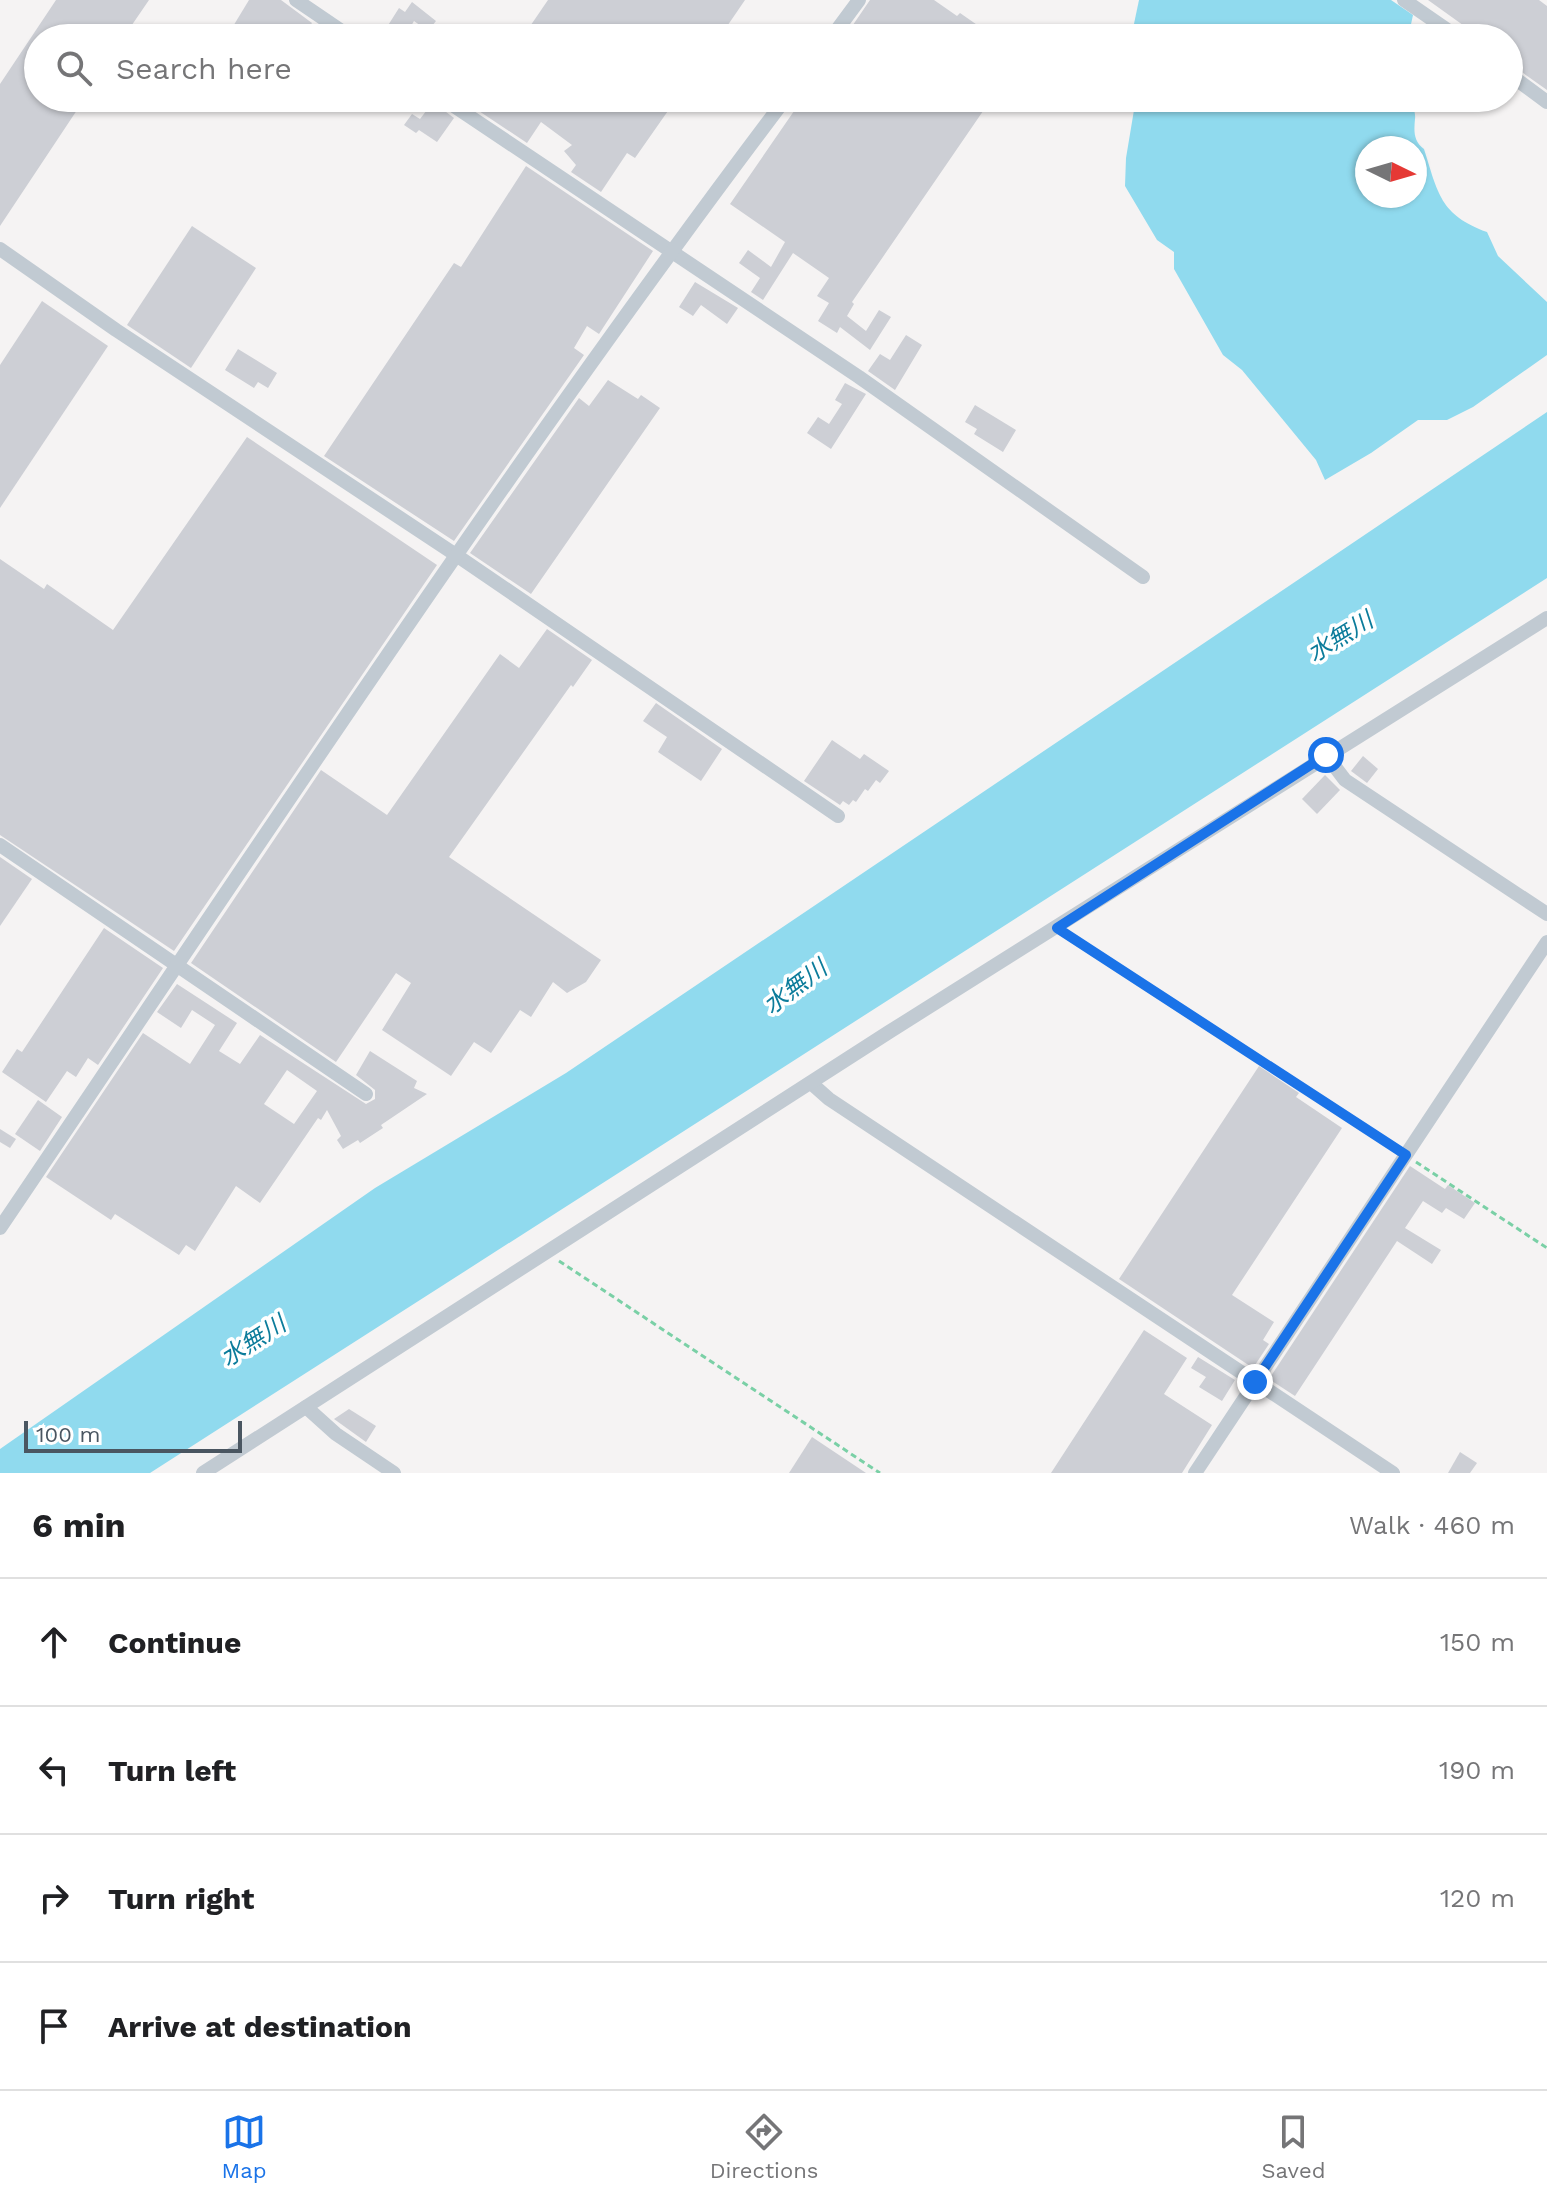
<!DOCTYPE html>
<meta charset="utf-8">
<style>
body{margin:0;font-family:"Work Sans","Noto Sans JP",sans-serif;background:#f6f6f6;color:#202124}
.compass{position:absolute;left:1355px;top:136px;width:72px;height:72px;border-radius:50%;background:#fff;box-shadow:0 2px 6px #0004;rotate:95deg}
.scale{position:absolute;left:24px;bottom:20px;width:218px;box-sizing:border-box;padding-left:8px;border:4px solid #4a5661;border-top:0;font-size:22px;line-height:28px;white-space:nowrap;color:#4a5661;-webkit-text-stroke:6px #fff;paint-order:stroke}
.stop{position:absolute;width:24px;height:24px;margin:-18px;border:6px solid #1a73e8;border-radius:50%;background:#fff}
.stop.end{background:#1a73e8;border-color:#fff;box-shadow:0 2px 8px #0008}
.list{margin:0;padding:0;list-style:none}
h2{display:flex;justify-content:space-between;align-items:center;height:104px;margin:0;padding:0 32px;font-size:34px}
h2 small{font-size:26px;font-weight:400;color:#757577}
.list li{display:grid;grid-template-columns:52px 1fr auto;gap:24px;align-items:center;box-sizing:border-box;height:128px;padding:0 32px;border-top:2px solid #e0e0e0}
.list b{display:block;font-size:30px;white-space:nowrap}
.list em{font-size:26px;font-style:normal;color:#757577}
.icon{flex:none;width:44px;height:44px;fill:none;stroke:currentColor;stroke-width:2;stroke-linecap:round;stroke-linejoin:round}
.map{position:relative;flex:none;width:1547px;height:1473px;overflow:hidden}
.search{position:absolute;background:#fff;box-shadow:0 2px 6px #0004;left:24px;right:24px;top:24px;height:88px;display:flex;align-items:center;gap:20px;box-sizing:border-box;padding:0 28px;border-radius:44px;color:#757577;font-size:30px}
.sheet{height:616px;background:#fff}
nav{display:flex;justify-content:space-around;align-items:center;box-sizing:border-box;height:112px;border-top:2px solid #e0e0e0;background:#fff;font-size:22px;color:#757577}
nav a{display:grid;justify-items:center;gap:4px}
nav .on{color:#1a73e8}
.map>svg:first-child{display:block}
.water{fill:#90daee;fill-rule:evenodd}
.building{fill:#cdcfd5;fill-rule:evenodd}
.lines{fill:none;stroke-linecap:round;stroke-linejoin:round}
.path{stroke:#7ad0a6;stroke-width:3;stroke-dasharray:6 4;stroke-linecap:butt}
.street{stroke:#c1cad2;stroke-width:14}
.route{stroke:#1a73e8;stroke-width:10}
.labels{text-anchor:middle;stroke-width:7;stroke-linejoin:round;paint-order:stroke}
.water-label{font-size:24px;font-style:italic;fill:#0c7c9b;stroke:#fff}
</style>
<div class="map">
<svg width="1547" height="1473" viewBox="0 0 1547 1473">
<rect width="100%" height="100%" fill="#f5f3f3"/>
<g class="water">
<polygon points="1139,0 1391,0 1413,15 1408,38 1131,38"/>
<path d="M1136,98H1410C1412,104 1416,112 1415,119C1414,130 1413,141 1424,149C1438,193 1440,215 1487,232L1498,256L1547,302V355L1473,407L1447,420H1418L1371,453L1325,480L1316,460L1242,370L1223,355L1174,269V252L1157,240L1125,186L1126,158ZM1415,148V196H1367V148Z"/>
<polygon points="1547,412 1547,578 150,1473 0,1473 0,1449 375,1188 566,1073"/>
</g>
<g class="building">
<polygon points="56,0 149,0 123,38 38,38 38,98 85,98 0,226 0,84"/>
<polygon points="249,0 281,0 312,23 302,38 248,38 232,28"/>
<polygon points="548,0 745,0 719,38 522,38"/>
<polygon points="870,0 934,0 957,16 960,13 996,38 844,38"/>
<polygon points="1428,0 1539,0 1547,6 1547,90 1509,63 1509,38 1481,38"/>
<polygon points="412,2 436,21 428,31 414,21 404,38 380,38 399,8 405,12"/>
<polygon points="475,98 677,98 635,158 627,153 601,192 571,172 576,165 564,151 572,145 541,122 527,143 470,105"/>
<polygon points="803,98 992,98 852,302 854,304 847,316 866,331 879,310 891,317 870,350 840,327 837,333 818,321 829,303 817,296 829,278 793,253 763,300 751,292 760,278 739,263 748,250 771,267 785,242 730,204"/>
<polygon points="433,102 454,118 437,142 419,130 416,133 404,125 412,114 420,119"/>
<polygon points="526,166 653,251 599,334 587,326 574,348 584,355 454,541 324,456 454,263 461,267"/>
<polygon points="192,226 256,268 191,368 127,325"/>
<polygon points="695,282 738,308 727,324 701,305 693,316 679,307"/>
<polygon points="42,301 108,346 0,508 0,365"/>
<polygon points="906,335 922,345 895,390 868,371 880,354 890,360"/>
<polygon points="238,349 277,373 268,388 258,382 254,388 225,370"/>
<polygon points="608,380 638,399 641,395 660,408 531,594 470,553 579,398 589,406"/>
<polygon points="845,383 866,394 831,449 807,433 818,417 829,424 842,404 835,400"/>
<polygon points="975,405 1016,430 1003,452 974,434 977,429 965,422"/>
<polygon points="247,437 437,565 174,951 0,835 0,559 44,589 47,584 113,630"/>
<polygon points="547,629 592,660 573,687 571,685 449,857 601,960 586,982 567,993 553,982 531,1017 520,1010 491,1053 474,1042 451,1076 382,1030 411,983 396,973 336,1062 191,963 321,770 387,815 500,654 519,668"/>
<polygon points="656,703 722,749 701,781 658,752 667,737 643,721"/>
<polygon points="832,740 860,759 864,754 889,771 880,783 876,780 868,791 865,789 856,802 853,800 849,805 843,801 840,805 804,781"/>
<polygon points="1363,756 1378,769 1367,783 1351,771"/>
<polygon points="1325,775 1340,790 1317,814 1302,799"/>
<polygon points="0,857 32,879 0,926"/>
<polygon points="104,928 163,968 98,1065 88,1058 76,1077 67,1071 46,1102 2,1072 17,1049 22,1052"/>
<path d="M177,984L237,1023L219,1051L240,1064L260,1035L366,1104L375,1099V1090L356,1075L370,1051L417,1081L414,1088L427,1094L381,1125L383,1128L360,1143L358,1140L343,1149L337,1140L341,1136L327,1110L321,1120L318,1118L260,1203L236,1186L195,1251L186,1245L179,1255L115,1214L111,1220L46,1177L143,1033L190,1064L215,1025L192,1010L181,1028L157,1012ZM287,1070L317,1091L294,1124L264,1104Z"/>
<polygon points="1259,1066 1299,1093 1296,1097 1342,1128 1232,1295 1274,1322 1263,1340 1269,1344 1253,1368 1119,1279"/>
<polygon points="38,1100 62,1117 40,1151 15,1134"/>
<polygon points="0,1129 16,1139 10,1148 0,1142"/>
<polygon points="1410,1166 1445,1189 1448,1185 1475,1203 1464,1219 1446,1208 1442,1213 1423,1201 1405,1228 1441,1250 1432,1264 1397,1241 1295,1396 1269,1379"/>
<polygon points="1144,1330 1187,1358 1164,1394 1212,1425 1182,1473 1051,1473"/>
<polygon points="1198,1357 1235,1380 1222,1401 1199,1387 1206,1377 1191,1368"/>
<polygon points="349,1409 376,1426 366,1442 334,1419"/>
<polygon points="812,1437 866,1473 789,1473"/>
<polygon points="1460,1452 1477,1463 1470,1473 1448,1473"/>
</g>
<g class="lines">
<g class="path">
<polyline points="1068,935 1393,1147"/>
<polyline points="1416,1162 1547,1248"/>
<polyline points="559,1261 880,1473"/>
</g>
<g class="street">
<polyline points="296,0 352,38"/>
<polyline points="1404,0 1459,38"/>
<polyline points="831,38 859,0"/>
<polyline points="1509,74 1547,102"/>
<polyline points="442,98 859,377 1143,577"/>
<polyline points="0,249 116,330 456,555 838,816"/>
<polyline points="1326,755 1345,780 1547,914"/>
<polyline points="0,845 366,1094"/>
<polyline points="811,1083 829,1099 1393,1473"/>
<path d="M0,1228C257,848 509,464 786,98"/>
<polyline points="306,1407 336,1434 394,1473"/>
<polyline points="203,1473 889,1032 1547,618"/>
<polyline points="1195,1473 1547,942"/>
</g>
</g>
<g class="lines">
<polyline class="route" points="1255,1382 1406,1155 1057,928 1326,755"/>
</g>
<g class="labels">
<g class="water-label">
<text transform="translate(1340 637) rotate(-32)" y="8">水無川</text>
<text transform="translate(795 987) rotate(-37)" y="8">水無川</text>
<text transform="translate(253 1341) rotate(-33)" y="8">水無川</text>
</g>
</g>
</svg>
<svg class="compass" viewBox="-18 -18 36 36"><path d="M0-13l5 13h-10z" fill="#e53935"/><path d="M0 13l5-13h-10z" fill="#757577"/></svg>
<div class="scale">100 m</div>
<div class="stop" style="left:1326px;top:755px"></div>
<div class="stop end" style="left:1255px;top:1382px"></div>
<div class="search"><svg class="icon" aria-label="search" viewBox="0 0 24 24"><circle cx="10" cy="10" r="6"/><path d="M15 15l6 6"/></svg>Search here</div>
</div>
<section class="sheet">
<h2>6 min<small>Walk · 460 m</small></h2>
<ul class="list">
<li><svg class="icon" aria-label="ahead" viewBox="0 0 24 24"><path d="M12 20V5M6 11l6-6 6 6"/></svg><div><b>Continue</b></div><em>150 m</em></li>
<li><svg class="icon" aria-label="left" viewBox="0 0 24 24"><path d="M17 20v-9H6M10 6l-5 5 5 5"/></svg><div><b>Turn left</b></div><em>190 m</em></li>
<li><svg class="icon" aria-label="right" viewBox="0 0 24 24"><path d="M7 20v-9h11M14 6l5 5-5 5"/></svg><div><b>Turn right</b></div><em>120 m</em></li>
<li><svg class="icon" aria-label="arrive" viewBox="0 0 24 24"><path d="M6 21V4h12l-3 4 3 4H6"/></svg><div><b>Arrive at destination</b></div></li>
</ul>
</section>
<nav>
<a class="on"><svg class="icon" aria-label="map" viewBox="0 0 24 24"><path d="M3 6l6-2 6 2 6-2v14l-6 2-6-2-6 2zM9 4v14M15 6v14"/></svg>Map</a>
<a><svg class="icon" aria-label="directions" viewBox="0 0 24 24"><path d="M12 3l9 9-9 9-9-9zM9 14v-3h6M13 9l2 2-2 2"/></svg>Directions</a>
<a><svg class="icon" aria-label="saved" viewBox="0 0 24 24"><path d="M7 4h10v16l-5-4-5 4z"/></svg>Saved</a>
</nav>
